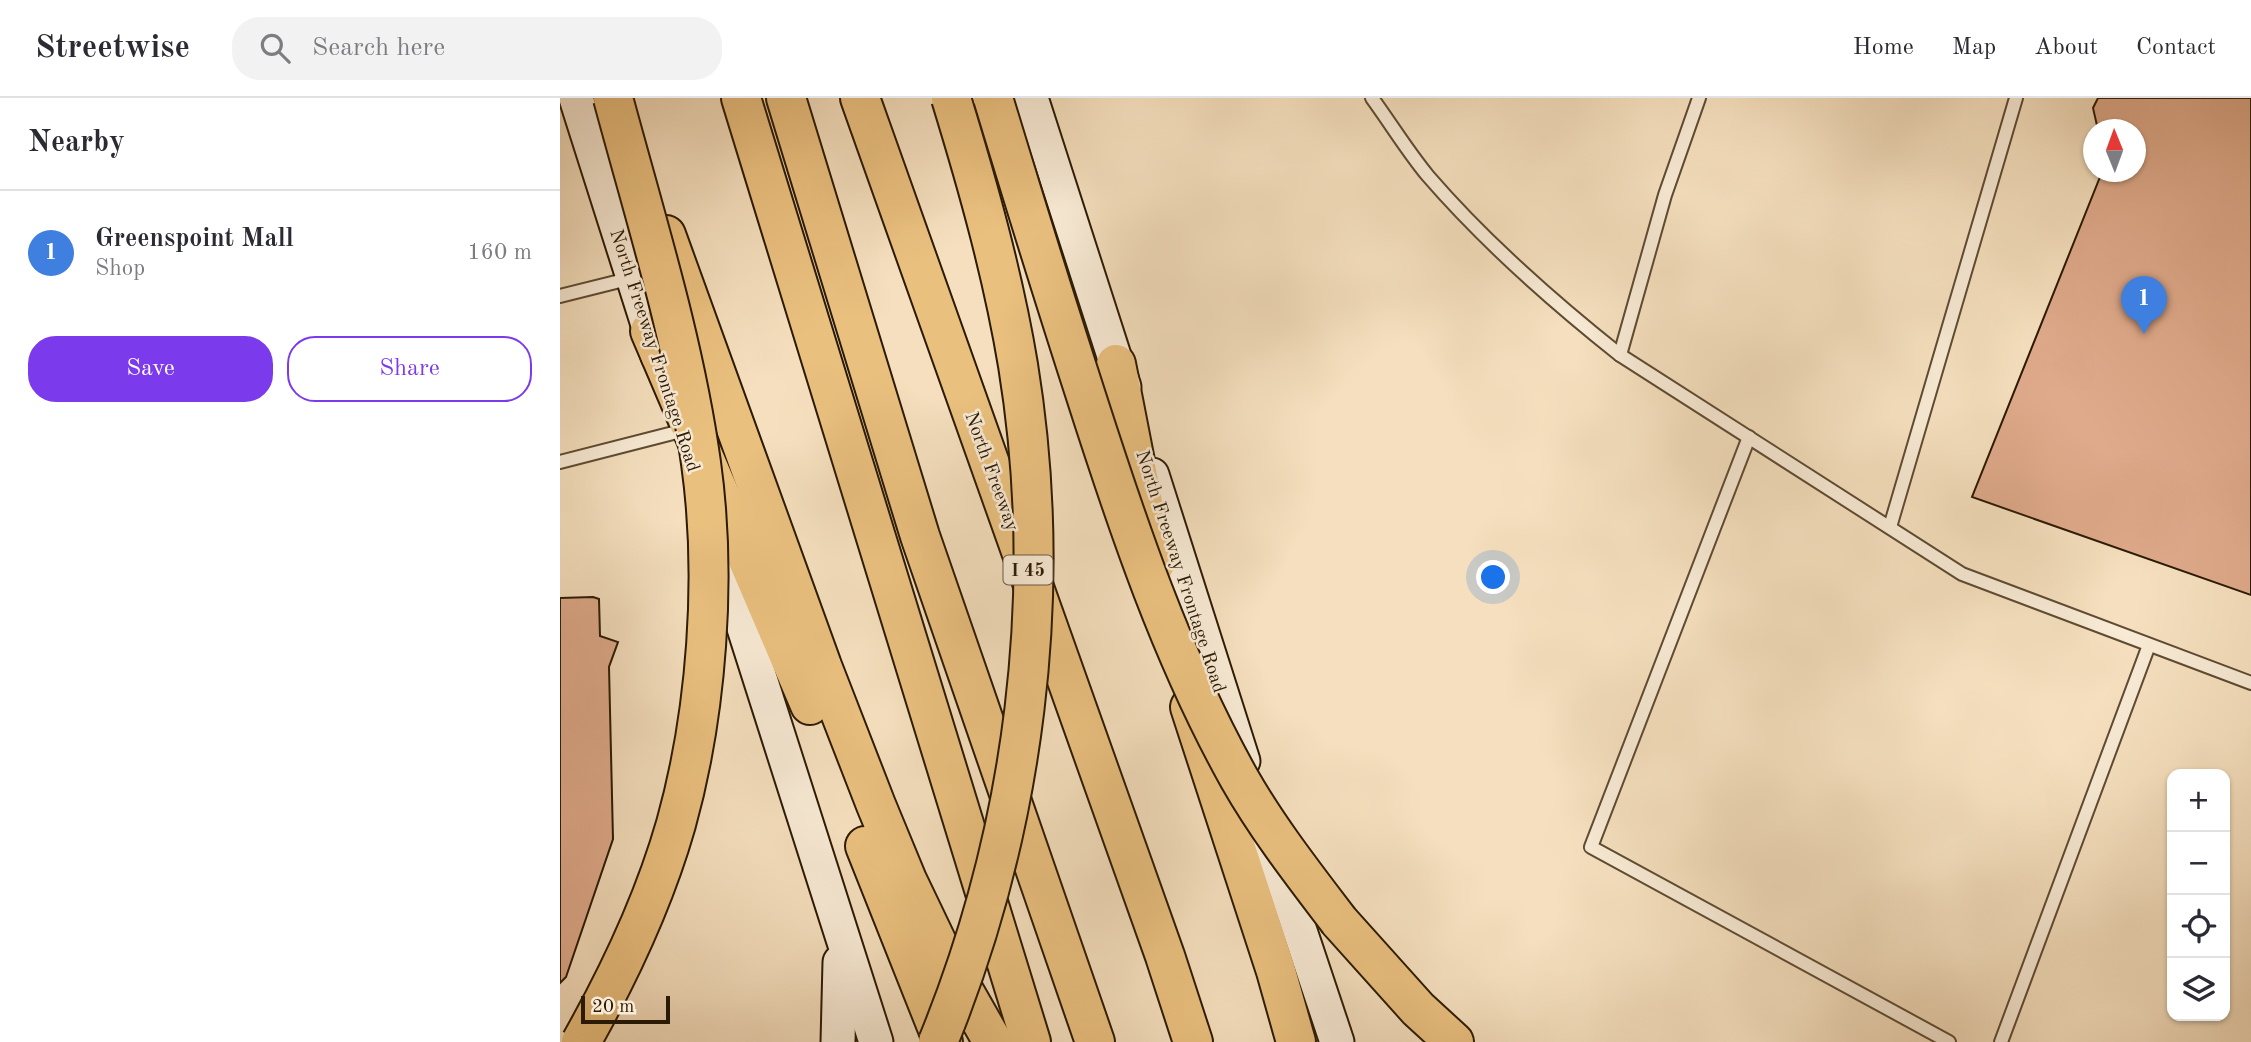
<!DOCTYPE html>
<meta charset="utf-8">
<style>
body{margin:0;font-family:"Old Standard TT",serif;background:#f2f2f3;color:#2b2b33}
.controls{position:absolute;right:21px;bottom:21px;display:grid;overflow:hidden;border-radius:14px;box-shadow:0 2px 5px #0004}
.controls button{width:63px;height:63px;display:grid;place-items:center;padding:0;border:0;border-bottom:2px solid #e1e1e2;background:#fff;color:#2b2b33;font:35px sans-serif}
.compass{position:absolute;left:1523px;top:21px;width:63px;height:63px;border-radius:50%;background:#fff;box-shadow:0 2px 5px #0004;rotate:359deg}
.scale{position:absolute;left:21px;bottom:18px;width:89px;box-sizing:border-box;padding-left:7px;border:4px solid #2b1a04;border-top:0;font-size:19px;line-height:24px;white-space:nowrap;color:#2b1a04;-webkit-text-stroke:5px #f8ead5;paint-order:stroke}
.you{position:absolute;left:934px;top:480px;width:24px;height:24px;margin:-18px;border:5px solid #fff;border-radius:50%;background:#1a73e8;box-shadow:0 0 0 10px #1a73e833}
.badge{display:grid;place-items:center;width:46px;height:46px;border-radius:50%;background:#7c3aed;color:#fff;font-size:23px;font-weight:700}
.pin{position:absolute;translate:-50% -58px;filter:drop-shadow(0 2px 4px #0008)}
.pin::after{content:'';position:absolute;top:37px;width:24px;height:21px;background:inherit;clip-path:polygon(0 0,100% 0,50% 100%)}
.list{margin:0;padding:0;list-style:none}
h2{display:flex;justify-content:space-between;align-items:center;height:91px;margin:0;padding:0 28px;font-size:30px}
h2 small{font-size:23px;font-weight:400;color:#7c7c81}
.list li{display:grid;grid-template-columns:46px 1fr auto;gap:21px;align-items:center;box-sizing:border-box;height:126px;padding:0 28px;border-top:2px solid #e1e1e2}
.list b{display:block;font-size:26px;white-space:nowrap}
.list p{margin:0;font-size:23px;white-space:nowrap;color:#7c7c81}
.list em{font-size:23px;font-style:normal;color:#7c7c81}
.actions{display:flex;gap:14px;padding:21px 28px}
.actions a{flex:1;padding:16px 0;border:2px solid #7c3aed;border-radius:28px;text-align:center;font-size:24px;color:#7c3aed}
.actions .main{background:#7c3aed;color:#fff}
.icon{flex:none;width:38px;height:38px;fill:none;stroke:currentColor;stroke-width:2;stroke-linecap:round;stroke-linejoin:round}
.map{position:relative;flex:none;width:1691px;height:944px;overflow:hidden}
header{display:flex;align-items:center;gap:42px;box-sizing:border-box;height:98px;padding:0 35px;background:#fff;border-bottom:2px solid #e1e1e2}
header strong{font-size:33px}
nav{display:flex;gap:38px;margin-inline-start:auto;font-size:24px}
.search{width:490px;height:63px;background:#f2f2f3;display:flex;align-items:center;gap:18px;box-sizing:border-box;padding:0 24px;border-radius:28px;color:#7c7c81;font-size:26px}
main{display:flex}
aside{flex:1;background:#fff}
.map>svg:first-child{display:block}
.building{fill:#dfaa8b;stroke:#2b1a04;stroke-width:2}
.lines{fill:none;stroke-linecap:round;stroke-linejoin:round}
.service-casing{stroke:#5e4b32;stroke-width:16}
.secondary-casing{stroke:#2b1a04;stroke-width:37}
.motorway-casing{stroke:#2b1a04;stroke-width:42}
.service{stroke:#f8ead5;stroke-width:12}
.secondary{stroke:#f8ead5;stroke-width:33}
.motorway{stroke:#eac07f;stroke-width:38}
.motorway-bridge-casing{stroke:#2b1a04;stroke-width:42;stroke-linecap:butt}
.motorway-bridge{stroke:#eac07f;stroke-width:38}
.labels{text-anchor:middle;stroke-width:5;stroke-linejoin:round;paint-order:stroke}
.shield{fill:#f8ead5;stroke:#685843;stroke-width:2}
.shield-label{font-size:18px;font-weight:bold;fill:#2b1a04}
.street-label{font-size:19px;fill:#2b1a04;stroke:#f8ead5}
</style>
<header>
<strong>Streetwise</strong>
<div class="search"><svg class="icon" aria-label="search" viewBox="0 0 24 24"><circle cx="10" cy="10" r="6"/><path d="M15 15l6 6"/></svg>Search here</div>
<nav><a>Home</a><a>Map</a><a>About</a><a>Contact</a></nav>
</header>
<main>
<aside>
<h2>Nearby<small></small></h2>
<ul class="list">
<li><span class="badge" style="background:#3f7fe0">1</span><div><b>Greenspoint Mall</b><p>Shop</p></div><em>160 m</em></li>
</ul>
<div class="actions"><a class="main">Save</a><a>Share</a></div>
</aside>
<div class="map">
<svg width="1691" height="944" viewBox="0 0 1691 944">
<rect width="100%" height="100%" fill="#f5dfbe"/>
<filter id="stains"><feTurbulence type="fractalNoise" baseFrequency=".00286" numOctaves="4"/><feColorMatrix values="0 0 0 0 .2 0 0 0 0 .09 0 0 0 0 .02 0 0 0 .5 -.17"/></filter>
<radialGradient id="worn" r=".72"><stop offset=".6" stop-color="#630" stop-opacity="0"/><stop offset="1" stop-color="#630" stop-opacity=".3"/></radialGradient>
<g class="building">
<polygon points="1538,0 1691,0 1691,497 1412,399 1542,74 1576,74 1576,32 1538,32 1533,10"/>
<polygon points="33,499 39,501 40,538 58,544 49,569 53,741 6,879 0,885 0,500"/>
</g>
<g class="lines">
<defs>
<g id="service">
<path d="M812,0C831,26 848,54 868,78C925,144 992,203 1060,257L1402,476L1691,585"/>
<polyline points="0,198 72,180"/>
<polyline points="1060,257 1105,97 1139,0"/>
<polyline points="1189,339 1031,749 1389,944"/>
<polyline points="0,364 121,333"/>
<polyline points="1330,429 1456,0"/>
<polyline points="1441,944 1589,547"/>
</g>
<g id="secondary">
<polyline points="16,0 98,258"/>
<polyline points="471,0 564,289"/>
<polyline points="592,377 683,663"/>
<polyline points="154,436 316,944"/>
<polyline points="708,737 777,944"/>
<polyline points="278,944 280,864"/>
</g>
<g id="motorway">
<polyline points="181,0 471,944"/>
<polyline points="226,0 360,438 535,944"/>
<polyline points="300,0 605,858 633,944"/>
<polyline points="106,137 262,568 316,707 347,782 381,853 433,944"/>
<polyline points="90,233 250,607"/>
<polyline points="556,266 595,466"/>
<polyline points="630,609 716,873 736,944"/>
<polyline points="305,748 383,944"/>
<polyline points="779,823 858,911 894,944"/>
</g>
</defs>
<use href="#service" class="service-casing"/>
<use href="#secondary" class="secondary-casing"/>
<use href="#motorway" class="motorway-casing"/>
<use href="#service" class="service"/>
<use href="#secondary" class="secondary"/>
<use href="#motorway" class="motorway"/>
<defs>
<g id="motorway-bridge">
<path d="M433,0C463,99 494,199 526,298C568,429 612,560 679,680C708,731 744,777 779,823"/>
<path d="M21,944C60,875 94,803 116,726C147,615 157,479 141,365C124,242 85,119 53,0"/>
<path d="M378,944C465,731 495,494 458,267C443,177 418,88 391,0"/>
</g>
</defs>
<use href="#motorway-bridge" class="motorway-bridge-casing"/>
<use href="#motorway-bridge" class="motorway-bridge"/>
</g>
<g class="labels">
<rect class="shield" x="443.5" y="457.5" width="49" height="29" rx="5"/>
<g class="shield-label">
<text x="468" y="478">I 45</text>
</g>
<g class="street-label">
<text transform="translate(96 252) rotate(72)" y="7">North Freeway Frontage Road</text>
<text transform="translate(433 373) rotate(70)" y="7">North Freeway</text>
<text transform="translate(622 473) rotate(72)" y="7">North Freeway Frontage Road</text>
</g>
</g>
<rect width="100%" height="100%" filter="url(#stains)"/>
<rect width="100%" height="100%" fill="url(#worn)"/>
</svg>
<div class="controls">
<button>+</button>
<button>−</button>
<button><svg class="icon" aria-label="locate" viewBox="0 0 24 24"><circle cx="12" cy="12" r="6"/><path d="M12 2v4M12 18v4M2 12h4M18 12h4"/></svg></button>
<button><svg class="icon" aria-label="layers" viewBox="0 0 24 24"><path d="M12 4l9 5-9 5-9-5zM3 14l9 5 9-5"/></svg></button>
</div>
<svg class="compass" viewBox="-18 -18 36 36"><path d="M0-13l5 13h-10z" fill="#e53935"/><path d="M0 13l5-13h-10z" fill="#7c7c81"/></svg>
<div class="scale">20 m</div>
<div class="you"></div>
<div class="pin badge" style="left:1584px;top:236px;background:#3f7fe0">1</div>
</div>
</main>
